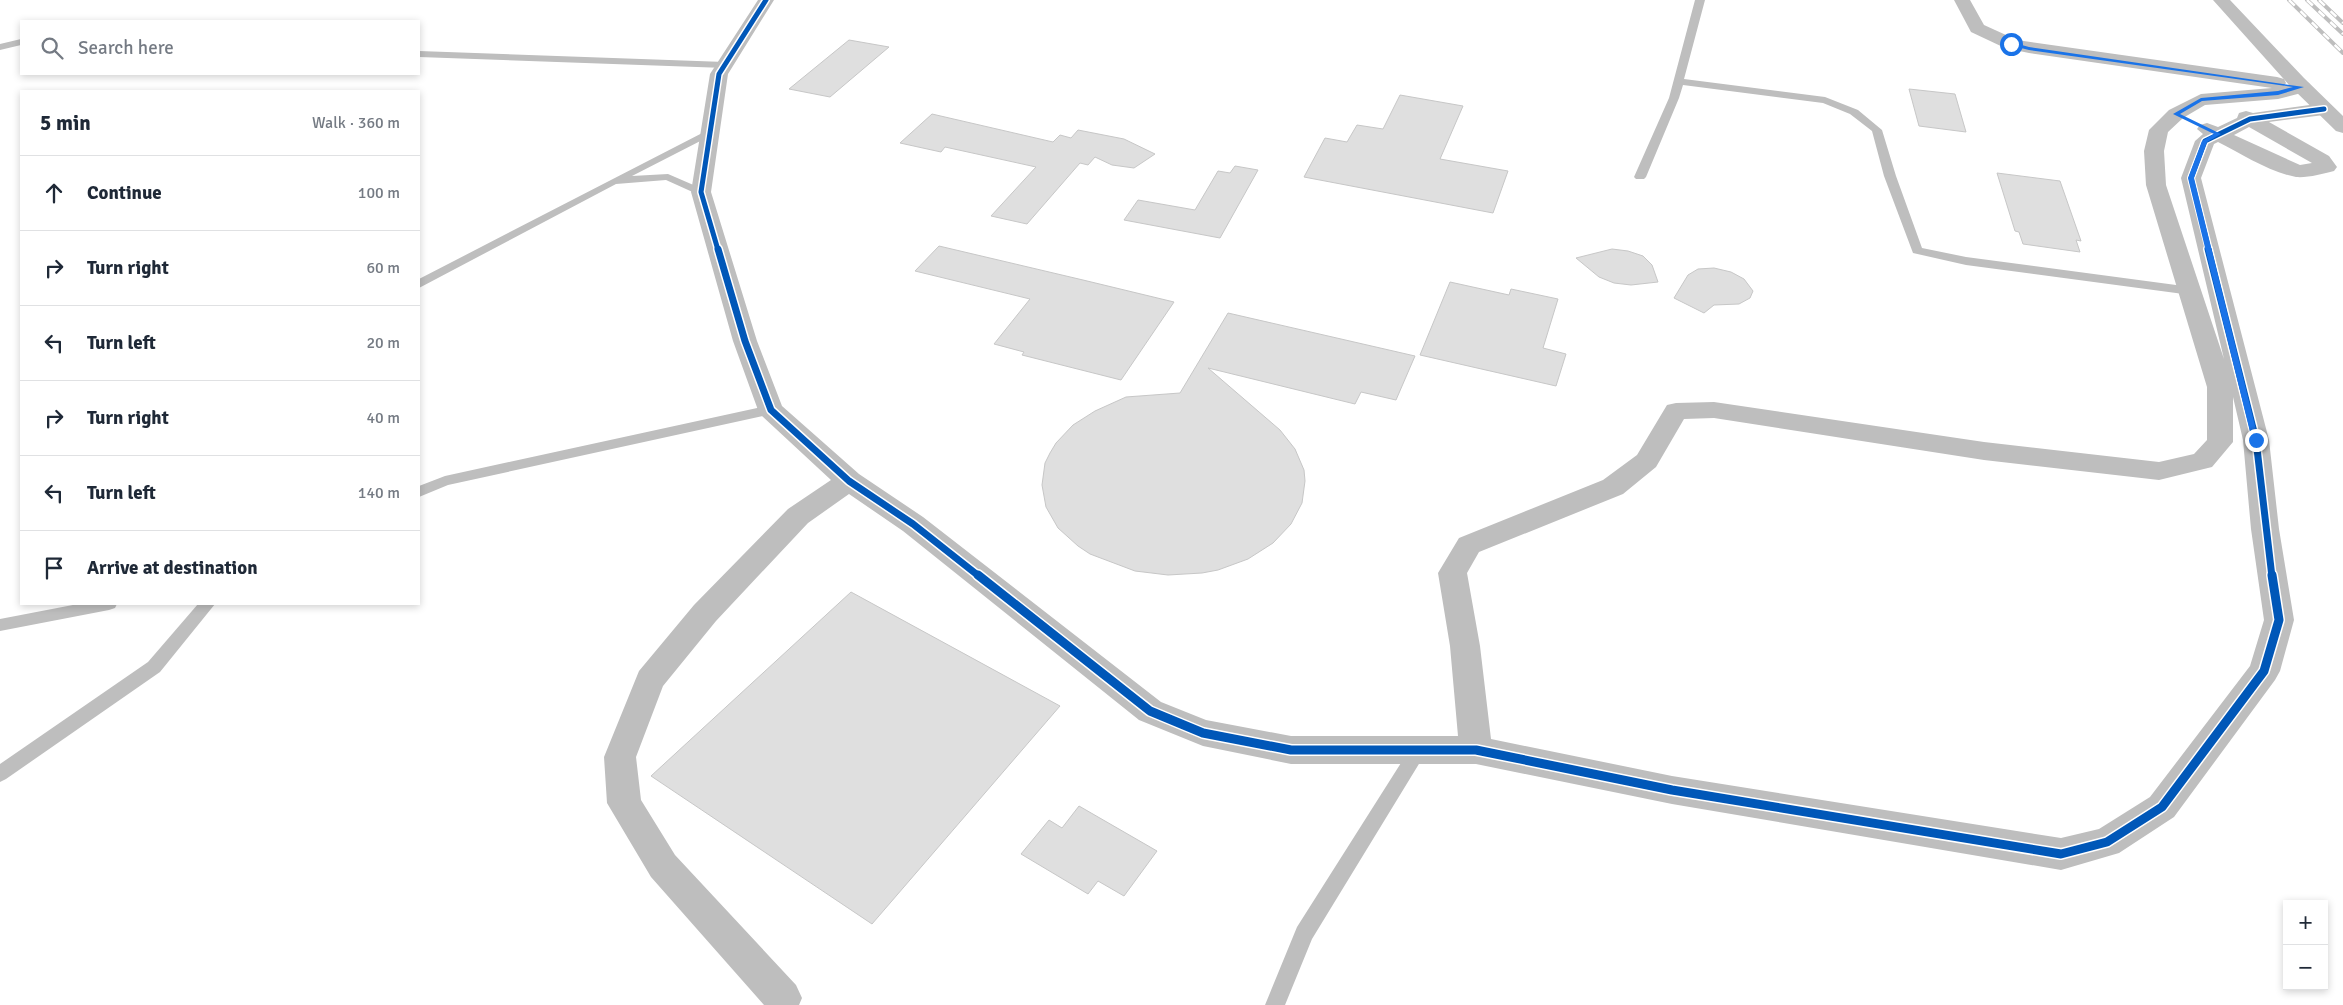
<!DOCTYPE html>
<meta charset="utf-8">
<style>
body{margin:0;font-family:Signika,sans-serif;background:#f2f2f3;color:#1f2937}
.controls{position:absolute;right:15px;bottom:15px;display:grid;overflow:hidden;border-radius:0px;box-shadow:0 2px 8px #0003}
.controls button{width:45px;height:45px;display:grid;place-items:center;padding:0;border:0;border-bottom:1px solid #e0e1e3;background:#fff;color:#1f2937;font:25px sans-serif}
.stop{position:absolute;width:15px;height:15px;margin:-11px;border:4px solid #1a73e8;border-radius:50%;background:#fff}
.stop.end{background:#1a73e8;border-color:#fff;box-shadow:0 1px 5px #0008}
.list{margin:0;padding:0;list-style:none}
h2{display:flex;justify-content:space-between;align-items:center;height:65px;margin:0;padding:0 20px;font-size:21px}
h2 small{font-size:16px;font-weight:400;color:#747a83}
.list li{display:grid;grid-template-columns:32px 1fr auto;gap:15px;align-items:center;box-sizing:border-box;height:75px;padding:0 20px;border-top:1px solid #e0e1e3}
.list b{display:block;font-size:19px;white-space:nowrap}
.list em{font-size:16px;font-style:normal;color:#747a83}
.icon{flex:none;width:28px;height:28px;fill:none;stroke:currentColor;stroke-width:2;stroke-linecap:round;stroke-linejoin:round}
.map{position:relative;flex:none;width:2343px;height:1005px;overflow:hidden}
.search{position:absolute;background:#fff;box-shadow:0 2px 8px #0003;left:20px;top:20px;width:400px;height:55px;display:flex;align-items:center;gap:12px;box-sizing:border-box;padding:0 18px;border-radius:0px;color:#747a83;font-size:19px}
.panel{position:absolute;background:#fff;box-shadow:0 2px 8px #0003;left:20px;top:90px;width:400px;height:515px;border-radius:0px}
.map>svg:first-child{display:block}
.building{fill:#dfdfdf;stroke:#c7c7c7}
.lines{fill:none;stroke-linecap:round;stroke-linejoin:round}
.service{fill:#bebebe;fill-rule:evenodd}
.minor{fill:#bebebe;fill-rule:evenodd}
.tertiary{fill:#bebebe;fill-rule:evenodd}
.rail-casing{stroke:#bebebe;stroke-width:4}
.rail{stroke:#fff;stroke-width:2.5;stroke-dasharray:8;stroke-linecap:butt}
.cycleway-far2-casing{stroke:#fff;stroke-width:8}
.cycleway-far1-casing{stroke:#fff;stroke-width:10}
.cycleway-casing{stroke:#fff;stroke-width:12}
.cycleway-far2{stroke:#0057b8;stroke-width:5}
.cycleway-far1{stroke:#0057b8;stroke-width:7}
.cycleway{stroke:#0057b8;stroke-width:9}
.route{fill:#1a73e8}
</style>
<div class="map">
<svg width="2343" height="1005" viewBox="0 0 2343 1005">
<rect width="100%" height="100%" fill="#fff"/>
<g class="building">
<polygon points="849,40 889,47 830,97 789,89"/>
<polygon points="1909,89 1955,94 1966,132 1919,126"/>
<polygon points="1400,95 1463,106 1440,159 1508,171 1493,213 1304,177 1325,138 1347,142 1357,125 1383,129"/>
<polygon points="932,114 1053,142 1060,135 1071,138 1078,130 1124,139 1155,154 1134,168 1112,165 1095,157 1088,165 1080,163 1027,224 991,216 1036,167 945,147 941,152 900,143"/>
<polygon points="1235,166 1258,170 1220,238 1124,220 1138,200 1195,210 1218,171 1230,173"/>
<polygon points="1997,173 2060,181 2081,241 2076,240 2080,252 2023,244 2019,232 2015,231"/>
<polygon points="939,246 1083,280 1174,302 1121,380 1022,355 1024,352 994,344 1030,299 915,271"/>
<polygon points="1612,249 1628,251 1643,256 1652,265 1658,282 1631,285 1614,283 1599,277 1576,258"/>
<polygon points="1714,268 1731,272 1744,279 1753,291 1750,298 1739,304 1714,305 1704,313 1674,298 1688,275 1698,269"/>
<polygon points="1450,282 1509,295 1511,289 1558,299 1543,348 1566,354 1556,386 1420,355"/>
<polygon points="1228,313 1415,356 1396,400 1361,392 1355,404 1208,368 1280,430 1295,449 1304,470 1305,481 1302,503 1291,524 1273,543 1248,559 1218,570 1202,573 1168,575 1135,571 1090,554 1078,546 1058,528 1046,507 1042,485 1045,463 1050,453 1056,443 1073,425 1095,411 1126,397 1180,393"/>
<polygon points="851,592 1060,706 872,924 651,776"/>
<polygon points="1079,806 1157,851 1124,896 1098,881 1088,894 1021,854 1049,820 1062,828"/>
</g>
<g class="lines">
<g class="service">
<polygon points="1695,0 1705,0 1684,79 1825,97 1858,110 1882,130 1896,176 1922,248 1966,257 2191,287 2197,291 2191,295 1966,265 1913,253 1884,176 1872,131 1850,114 1823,103 1683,85 1679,98 1646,177 1644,179 1636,179 1634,177 1669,98"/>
<polygon points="21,39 21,45 0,50 0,44"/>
<polygon points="419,51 725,62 730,65 725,68 419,57"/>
<polygon points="710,129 715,132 714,134 632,176 668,174 705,190 707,192 705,194 697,194 666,180 616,184 419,288 419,279"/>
<polygon points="771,405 776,407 778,410 776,413 448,485 419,497 419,486 445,476"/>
<polygon points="78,604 117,604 115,608 109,610 0,631 0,619"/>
<polygon points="198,604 215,604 160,672 6,779 0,782 0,764 148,662"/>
<polygon points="1419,741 1425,744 1428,749 1425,754 1312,939 1285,1005 1265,1005 1297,927 1413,744"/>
</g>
<path class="minor" d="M758,0H774L728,74L711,192L757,341L782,406L859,474L923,517L1161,702L1206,720L1291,736H1458L1450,646L1438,573L1459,538L1603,480L1637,455L1667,405L1676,403L1714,402L1984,442L2159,462L2194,454L2207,440V387L2146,185L2144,151L2149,130L2169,110L2201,94L2272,88L2029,53L2005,48L1971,32L1954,0H1970L1984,25L2017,40L2277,77L2284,79L2286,83L2284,86L2302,81L2309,83L2311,87L2309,91L2278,99L2205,105L2183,118L2168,132L2164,151L2166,185L2224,359L2181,178L2195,141L2203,134L2197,129L2200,125L2207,123L2218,127L2237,118L2239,113L2246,111L2253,113L2324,103L2331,105L2334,109L2331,113L2324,115L2269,122L2329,156L2337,167L2334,171C2323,174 2307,178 2296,177C2269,172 2242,154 2218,142L2214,144L2201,178L2269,440L2279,529L2294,620L2280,671L2275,680L2174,817L2119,853L2061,870L1672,804L1476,764H1291L1203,746L1139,720L903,531L849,494L808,523L716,621L663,686L636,757L641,800L675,855L796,985L802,998L799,1005H764L651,877L607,803L604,757L639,671L694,605L788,509L831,480L762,416L758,410L733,341L691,192L710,74ZM2249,127L2312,163L2300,165L2234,135ZM2233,397L2243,440L2251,529L2264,620L2250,666L2150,797L2099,829L2061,838L1672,776L1491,739L1480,646L1467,573L1479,552L1623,494L1656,467L1684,419L1714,418L1984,460L2159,480L2212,467L2233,442Z"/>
<polygon class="tertiary" points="2213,0 2230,0 2304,78 2343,116 2343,133 2336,131 2290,86"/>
<defs>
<g id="rail">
<polyline points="2289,0 2343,53"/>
<polyline points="2307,0 2343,34"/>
<polyline points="2319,0 2343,23"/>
</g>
</defs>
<use href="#rail" class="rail-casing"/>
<use href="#rail" class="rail"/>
<defs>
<g id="cycleway-far2">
<polyline points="718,250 701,192 719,74 766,0"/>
<polyline points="2209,250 2191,178 2205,141 2250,119 2324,109"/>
</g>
<g id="cycleway-far1">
<polyline points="718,249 745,341 771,410 849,481 913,524 980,577"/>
<polyline points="2208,249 2256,440 2272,577"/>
</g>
<polyline id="cycleway" points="978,575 1150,711 1203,733 1291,750 1476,750 1672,790 2061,854 2107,842 2162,807 2264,671 2279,620 2272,575"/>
</defs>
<use href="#cycleway-far2" class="cycleway-far2-casing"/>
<use href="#cycleway-far1" class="cycleway-far1-casing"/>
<use href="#cycleway" class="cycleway-casing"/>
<use href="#cycleway-far2" class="cycleway-far2"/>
<use href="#cycleway-far1" class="cycleway-far1"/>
<use href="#cycleway" class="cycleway"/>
</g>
<polygon class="route" points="2011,42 2029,47 2304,87 2278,95 2202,101 2180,114 2221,134 2207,142 2194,178 2259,442 2252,440 2188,178 2202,141 2214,134 2173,114 2201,98 2278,91 2293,87 2029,50 2009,45"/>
</svg>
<div class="controls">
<button>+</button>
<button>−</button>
</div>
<div class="stop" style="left:2011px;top:44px"></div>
<div class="stop end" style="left:2256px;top:440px"></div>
<div class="search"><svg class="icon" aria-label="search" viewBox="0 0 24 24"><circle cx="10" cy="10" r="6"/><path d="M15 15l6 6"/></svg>Search here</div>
<section class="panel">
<h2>5 min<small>Walk · 360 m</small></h2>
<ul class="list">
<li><svg class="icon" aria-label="ahead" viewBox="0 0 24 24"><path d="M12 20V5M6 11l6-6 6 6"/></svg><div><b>Continue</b></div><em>100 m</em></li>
<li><svg class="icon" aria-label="right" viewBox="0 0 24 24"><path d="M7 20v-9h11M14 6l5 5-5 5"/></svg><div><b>Turn right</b></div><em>60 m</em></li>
<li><svg class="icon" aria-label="left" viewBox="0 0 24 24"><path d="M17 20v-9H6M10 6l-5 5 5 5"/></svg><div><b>Turn left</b></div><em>20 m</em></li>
<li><svg class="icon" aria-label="right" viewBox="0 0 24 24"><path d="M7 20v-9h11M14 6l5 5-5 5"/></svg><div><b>Turn right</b></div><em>40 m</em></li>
<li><svg class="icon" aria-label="left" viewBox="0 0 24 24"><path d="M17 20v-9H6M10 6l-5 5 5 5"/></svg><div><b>Turn left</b></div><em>140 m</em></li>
<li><svg class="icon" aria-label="arrive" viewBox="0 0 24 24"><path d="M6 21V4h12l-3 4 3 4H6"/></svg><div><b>Arrive at destination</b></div></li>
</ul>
</section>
</div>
